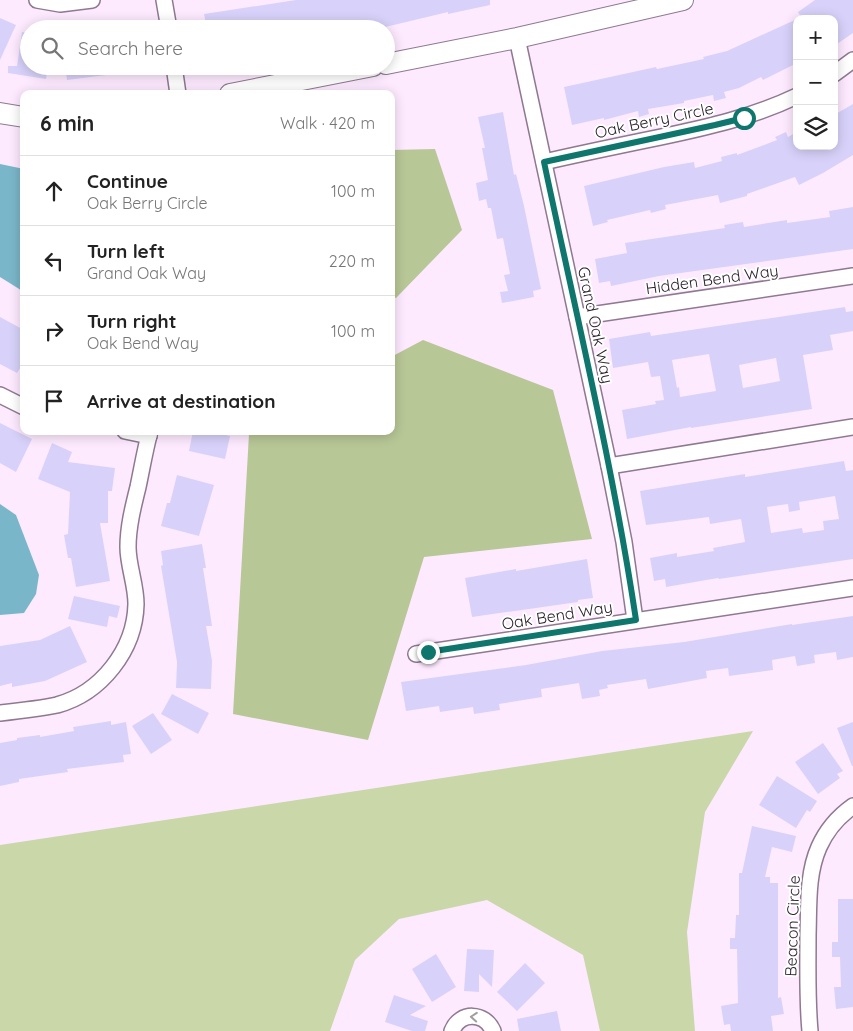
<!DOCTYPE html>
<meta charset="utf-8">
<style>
body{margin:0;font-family:Quicksand,sans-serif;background:#f6f6f6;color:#222}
.controls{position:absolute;right:15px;top:15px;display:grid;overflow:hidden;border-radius:10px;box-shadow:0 2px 12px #0003}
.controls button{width:45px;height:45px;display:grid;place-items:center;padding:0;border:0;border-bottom:1px solid #e0e0e0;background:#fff;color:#222;font:25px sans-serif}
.stop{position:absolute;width:15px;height:15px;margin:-11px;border:4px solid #0f766e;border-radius:50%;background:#fff}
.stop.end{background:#0f766e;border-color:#fff;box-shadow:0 1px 5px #0008}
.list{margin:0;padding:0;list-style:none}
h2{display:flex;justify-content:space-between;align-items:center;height:65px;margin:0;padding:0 20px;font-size:21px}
h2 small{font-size:16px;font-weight:400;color:#767676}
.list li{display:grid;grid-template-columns:32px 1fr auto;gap:15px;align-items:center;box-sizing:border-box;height:70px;padding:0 20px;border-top:1px solid #e0e0e0}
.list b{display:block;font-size:19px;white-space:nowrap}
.list p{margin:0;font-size:16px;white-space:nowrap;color:#767676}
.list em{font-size:16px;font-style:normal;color:#767676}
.icon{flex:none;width:28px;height:28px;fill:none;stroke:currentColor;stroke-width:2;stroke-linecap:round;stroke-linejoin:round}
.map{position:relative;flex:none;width:853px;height:1031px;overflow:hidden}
.search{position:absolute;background:#fff;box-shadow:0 2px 12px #0003;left:20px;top:20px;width:375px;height:55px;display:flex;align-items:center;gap:12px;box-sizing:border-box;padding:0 18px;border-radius:28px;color:#767676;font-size:19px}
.panel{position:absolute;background:#fff;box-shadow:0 2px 12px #0003;left:20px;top:90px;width:375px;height:345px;border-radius:10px}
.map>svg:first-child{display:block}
.green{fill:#c9d7a9}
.forest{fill:#b8c796}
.water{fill:#7ab6c9}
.building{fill:#d8d2fa;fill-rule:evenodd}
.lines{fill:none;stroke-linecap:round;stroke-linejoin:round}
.minor-casing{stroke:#8f7991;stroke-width:18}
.tertiary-casing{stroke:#8f7991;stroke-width:22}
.minor{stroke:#fff;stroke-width:15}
.tertiary{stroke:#fff;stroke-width:20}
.oneway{stroke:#a09ca0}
.route{stroke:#0f766e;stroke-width:6}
.labels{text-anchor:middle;stroke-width:4;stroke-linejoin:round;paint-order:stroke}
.street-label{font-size:16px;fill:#2c232c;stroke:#fff}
</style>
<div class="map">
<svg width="853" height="1031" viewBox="0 0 853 1031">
<rect width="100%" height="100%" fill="#feeaff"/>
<polygon class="green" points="753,731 705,812 687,932 695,1031 600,1031 583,955 487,900 399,919 355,960 330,1031 0,1031 0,845"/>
<g class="forest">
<polygon points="435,149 462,230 396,298 391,297 391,150"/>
<polygon points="423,340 553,390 592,539 424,557 368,740 233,714 249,434 253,431 391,431 391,357"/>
</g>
<g class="water">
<polygon points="0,164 24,169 24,292 0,277"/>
<polygon points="0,504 16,515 39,575 36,594 24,613 0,615"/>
</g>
<g class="building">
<polygon points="296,0 490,0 490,5 448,14 448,12 377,29 207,29 204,14"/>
<polygon points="815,0 853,0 853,33 834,46 834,19 802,19 798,12"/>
<polygon points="0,18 16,25 0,60"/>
<polygon points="797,19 797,63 763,80 761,77 739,88 724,92 726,98 714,101 713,95 684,101 684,103 648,109 649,114 639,117 638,111 604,120 604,118 572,125 564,87 656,67 657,69 704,59 703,57 727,51"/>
<polygon points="22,32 29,33 29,66 48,66 46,79 8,73 8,66 17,66"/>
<polygon points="65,66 121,66 122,73 67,80"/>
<polygon points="853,104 853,155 823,173 799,185 795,177 747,194 747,196 720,203 718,195 665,205 666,209 651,213 650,210 607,220 608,222 593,226 584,186 664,167 694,162 695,168 722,161 721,157 737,153 737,155 777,140 775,137 786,132 788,137 797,132 797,146 834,146 834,115"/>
<polygon points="503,112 514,175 516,174 524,206 541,289 533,291 534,297 502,303 500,292 508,291 504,275 510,274 503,238 497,239 491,208 488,208 486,199 479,201 476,183 488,180 482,148 485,148 478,117"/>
<polygon points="853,207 853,249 659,276 611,286 610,281 599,283 595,259 627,253 625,243 725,228 724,225 743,222 744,227 787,220 787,223 830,217 829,211"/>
<path d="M845,307L846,312L853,311V331L830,335L833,350L803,355L812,409L691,428V427L627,439L622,410L656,404L655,401L664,400L660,376L651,377L648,362L613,368L609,339L650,332L651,336ZM709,354L716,391L680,397L679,387L677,388L672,360ZM776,358L780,381L743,388L739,365Z"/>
<polygon points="0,317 24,330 24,362 17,373 0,364"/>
<polygon points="0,423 32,439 16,472 0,463"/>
<polygon points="193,431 208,431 230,436 225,459 189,451"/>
<polygon points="52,443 72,452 68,462 115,468 112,491 108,491 108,523 100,523 110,581 76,587 71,558 68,558 64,535 68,534 70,492 38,479"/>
<path d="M844,461L846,471L853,470V559L719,579L718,578L666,587L665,579L654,581L650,558L677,553V557L714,551L713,548L745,542L741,519L710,524L709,517L646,525L640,491L745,474V477ZM835,496L839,519L823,521L824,530L803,533L802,528L771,533L767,507L788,504L789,512L800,510L799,502Z"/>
<polygon points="177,475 214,485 199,536 161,526 167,503 170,503"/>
<polygon points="202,544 206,568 203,568 212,626 206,626 212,661 211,689 176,688 177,662 161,566 163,565 161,551"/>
<polygon points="587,559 593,598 578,600 578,602 472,617 465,578 516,569 516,571"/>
<polygon points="74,596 120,606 117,618 109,616 107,627 68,619"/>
<polygon points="853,616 853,657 837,660 836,652 814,655 815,663 797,666 795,656 772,660 773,670 729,676 728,668 706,671 707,678 648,689 646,679 607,685 608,688 599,690 600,696 582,699 579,683 541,689 542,697 499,704 500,710 474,714 473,707 440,712 439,706 406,711 401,682 526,665 602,651 684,642 792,624 792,625"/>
<polygon points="70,626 87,662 45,681 12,687 12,683 0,686 0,646 40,640"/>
<polygon points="172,694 209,713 198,734 161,714"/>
<polygon points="153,713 172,740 151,754 132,726"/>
<polygon points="111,721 111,725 126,722 131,754 123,755 124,762 67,769 68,772 19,779 19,782 0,786 0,743 17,740 17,738 40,735 40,737 74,731 73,727"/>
<polygon points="853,722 853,766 852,766 837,728"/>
<polygon points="823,743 843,771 837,774 840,778 818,794 795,762"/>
<polygon points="777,776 817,801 810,812 807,810 796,828 759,805"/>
<polygon points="752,826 796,836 792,852 772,847 765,877 770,877 770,883 778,883 778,998 781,997 784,1014 771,1016 773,1031 731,1031 730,1024 724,1025 721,1006 738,1003 737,949 730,949 730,938 735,938 736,915 739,915 739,873 742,873"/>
<polygon points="838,899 853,899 853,1007 836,1009 834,987 841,987 840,957 832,957 832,942 838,942"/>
<polygon points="467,949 494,950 492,987 479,974 479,992 464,991"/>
<polygon points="436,954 456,987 432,1002 412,969"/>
<polygon points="525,963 545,983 517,1011 497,992"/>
<polygon points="394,995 426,1006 410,1015 428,1021 425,1031 412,1031 385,1022"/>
<polygon points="557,1011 561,1031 519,1031 517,1019"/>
</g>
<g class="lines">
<defs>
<g id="minor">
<polyline points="37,0 60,4 92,0"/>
<polyline points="164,0 169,29"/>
<polyline points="517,38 609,466 624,542 635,620"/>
<polyline points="174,66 178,94"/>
<polyline points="834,74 853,60"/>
<path d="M544,162C583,153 622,145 661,137C708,127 753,117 797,96"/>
<polyline points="577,317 853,276"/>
<polyline points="0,395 24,407"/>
<polyline points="125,431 149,436"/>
<polyline points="609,466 853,427"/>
<polyline points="416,654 853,588"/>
<path d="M0,713C19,711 38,709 57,705C101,693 135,650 136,604C136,584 128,566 128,547C128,527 133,507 138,487C142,468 145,450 150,431"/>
<path d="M452,1031C460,1011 485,1012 493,1031"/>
<path d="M810,1031C807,999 808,967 808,935C809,905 807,874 819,847C826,831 839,816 853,806"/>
</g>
<g id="tertiary">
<polyline points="386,64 517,38 683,0"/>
<polyline points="230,94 373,66"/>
<polyline points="0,113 24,117"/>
</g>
</defs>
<use href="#minor" class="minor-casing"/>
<use href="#tertiary" class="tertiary-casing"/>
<use href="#minor" class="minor"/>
<use href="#tertiary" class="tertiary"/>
</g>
<defs><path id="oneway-chevron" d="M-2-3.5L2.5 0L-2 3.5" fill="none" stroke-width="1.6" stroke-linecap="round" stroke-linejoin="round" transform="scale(1.25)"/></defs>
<use class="oneway" href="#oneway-chevron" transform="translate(474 1017) rotate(-176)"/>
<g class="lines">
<path class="route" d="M428,652L636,620C613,466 576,314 544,162L715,125L744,118"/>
</g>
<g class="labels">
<g class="street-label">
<text transform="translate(654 120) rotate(-12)" y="6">Oak Berry Circle</text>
<text transform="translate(712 279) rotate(-8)" y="6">Hidden Bend Way</text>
<text transform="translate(596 325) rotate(78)" y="6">Grand Oak Way</text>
<text transform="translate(557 615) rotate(-9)" y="6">Oak Bend Way</text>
<text transform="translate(792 926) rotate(-88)" y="6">Beacon Circle</text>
</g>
</g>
</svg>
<div class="controls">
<button>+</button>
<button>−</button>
<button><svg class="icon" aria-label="layers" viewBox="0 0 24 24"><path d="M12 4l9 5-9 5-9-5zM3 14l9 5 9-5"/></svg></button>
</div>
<div class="stop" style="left:744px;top:118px"></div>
<div class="stop end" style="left:428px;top:652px"></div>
<div class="search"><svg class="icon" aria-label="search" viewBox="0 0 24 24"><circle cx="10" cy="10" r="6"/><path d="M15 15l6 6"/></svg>Search here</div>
<section class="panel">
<h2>6 min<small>Walk · 420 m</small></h2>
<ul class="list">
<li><svg class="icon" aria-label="ahead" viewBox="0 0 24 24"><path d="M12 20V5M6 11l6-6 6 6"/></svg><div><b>Continue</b><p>Oak Berry Circle</p></div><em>100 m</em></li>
<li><svg class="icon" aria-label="left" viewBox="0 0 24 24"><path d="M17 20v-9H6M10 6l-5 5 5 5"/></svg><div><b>Turn left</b><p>Grand Oak Way</p></div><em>220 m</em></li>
<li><svg class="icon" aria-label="right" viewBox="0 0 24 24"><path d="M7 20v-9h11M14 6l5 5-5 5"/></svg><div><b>Turn right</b><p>Oak Bend Way</p></div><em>100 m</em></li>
<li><svg class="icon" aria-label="arrive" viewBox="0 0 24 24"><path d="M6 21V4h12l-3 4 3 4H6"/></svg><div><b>Arrive at destination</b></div></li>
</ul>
</section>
</div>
